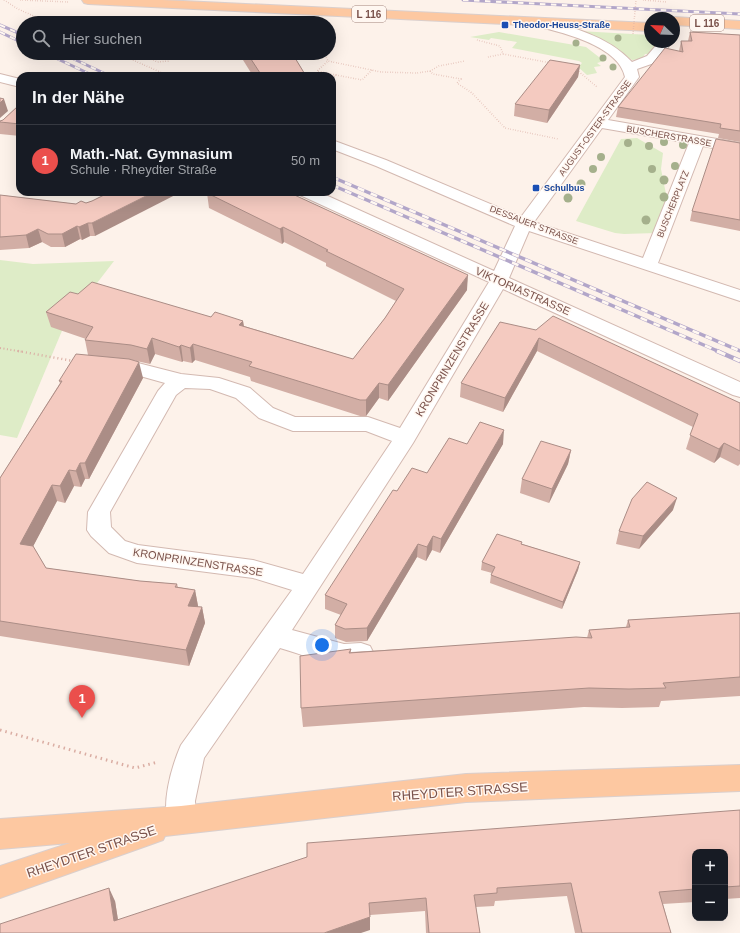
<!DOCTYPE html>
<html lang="de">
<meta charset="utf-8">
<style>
body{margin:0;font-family:Helvetica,sans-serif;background:#20242c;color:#f1f3f6}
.controls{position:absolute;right:12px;bottom:12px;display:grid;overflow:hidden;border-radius:8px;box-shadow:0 4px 16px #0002}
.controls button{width:36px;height:36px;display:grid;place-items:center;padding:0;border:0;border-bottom:1px solid #363941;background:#171b24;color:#f1f3f6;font:20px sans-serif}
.compass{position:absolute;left:644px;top:12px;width:36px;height:36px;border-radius:50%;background:#171b24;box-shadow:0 4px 16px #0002;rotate:293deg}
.you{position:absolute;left:322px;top:645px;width:14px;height:14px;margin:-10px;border:3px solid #fff;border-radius:50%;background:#1a73e8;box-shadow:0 0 0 6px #1a73e833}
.badge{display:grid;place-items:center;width:26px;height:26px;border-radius:50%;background:#eb4f4c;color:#fff;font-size:13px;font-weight:700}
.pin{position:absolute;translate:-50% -33px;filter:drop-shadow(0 1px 2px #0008)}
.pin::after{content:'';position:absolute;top:21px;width:14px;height:12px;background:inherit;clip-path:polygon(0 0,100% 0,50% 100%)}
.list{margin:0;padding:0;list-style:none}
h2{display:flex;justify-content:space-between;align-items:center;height:52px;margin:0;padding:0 16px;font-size:17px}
h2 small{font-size:13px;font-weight:400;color:#9ea1a6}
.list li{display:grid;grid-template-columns:26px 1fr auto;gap:12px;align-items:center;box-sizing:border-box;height:72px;padding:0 16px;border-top:1px solid #363941}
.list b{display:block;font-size:15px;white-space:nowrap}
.list p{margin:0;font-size:13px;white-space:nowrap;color:#9ea1a6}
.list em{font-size:13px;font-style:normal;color:#9ea1a6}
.icon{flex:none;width:22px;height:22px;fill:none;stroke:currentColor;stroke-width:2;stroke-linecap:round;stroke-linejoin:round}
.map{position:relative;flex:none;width:740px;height:933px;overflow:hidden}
.search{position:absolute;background:#171b24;box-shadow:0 4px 16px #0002;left:16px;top:16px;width:320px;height:44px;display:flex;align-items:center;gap:10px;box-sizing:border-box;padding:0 14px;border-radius:22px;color:#9ea1a6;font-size:15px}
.panel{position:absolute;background:#171b24;box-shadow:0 4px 16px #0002;left:16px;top:72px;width:320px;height:124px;border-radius:12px}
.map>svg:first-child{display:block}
.green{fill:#deecc7}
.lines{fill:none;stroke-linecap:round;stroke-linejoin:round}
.minor-casing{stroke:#d3b9b1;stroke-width:2}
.major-casing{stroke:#dacfcd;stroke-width:2}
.path-far3{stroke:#daada3;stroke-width:1.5;stroke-dasharray:0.5 2;stroke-linecap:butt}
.path-far2{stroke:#daada3;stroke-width:2;stroke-dasharray:1 2.5;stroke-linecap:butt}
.path-far1{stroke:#daada3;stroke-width:2.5;stroke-dasharray:1 3;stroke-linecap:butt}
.path{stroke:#daada3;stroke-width:3;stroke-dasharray:1.5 4;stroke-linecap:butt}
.minor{fill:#fff;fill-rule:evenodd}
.major{fill:#fdc8a1;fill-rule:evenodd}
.rail-far2-casing{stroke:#b2a6c9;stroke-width:3}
.rail-far1-casing{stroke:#b2a6c9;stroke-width:3.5}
.rail-casing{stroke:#b2a6c9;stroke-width:4.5}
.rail-far2{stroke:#fff7f1;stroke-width:2;stroke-dasharray:5.5;stroke-linecap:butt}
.rail-far1{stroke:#fff7f1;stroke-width:2.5;stroke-dasharray:7;stroke-linecap:butt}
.rail{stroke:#fff7f1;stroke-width:3;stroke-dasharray:9;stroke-linecap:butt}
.path-bridge{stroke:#daada3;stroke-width:1.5;stroke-dasharray:0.5 2;stroke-linecap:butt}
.tree{fill:#a5b08c}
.wall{fill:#d2aea5}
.shaded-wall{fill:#ab8d86}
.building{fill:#f4cac0;stroke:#ab8d86}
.transit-dot{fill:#1a4fb4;stroke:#fff7f1;stroke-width:1.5}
.labels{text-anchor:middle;stroke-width:3;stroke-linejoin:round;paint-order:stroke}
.far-transit-label{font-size:9px;font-weight:bold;fill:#164399;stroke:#fff7f1;text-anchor:start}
.far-street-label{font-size:9px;fill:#7a524b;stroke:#fff7f1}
.shield{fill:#fff7f1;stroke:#a2847d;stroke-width:1}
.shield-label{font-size:10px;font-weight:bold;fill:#7a524b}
.street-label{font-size:11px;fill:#7a524b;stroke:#fff7f1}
.near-street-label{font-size:13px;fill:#7a524b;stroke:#fff7f1}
</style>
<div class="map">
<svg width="740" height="933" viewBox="0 0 740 933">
<rect width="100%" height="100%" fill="#fdf2ea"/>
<g class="green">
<polygon points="579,31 650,35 650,42 664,42 654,54 645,54 642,59 632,60 620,52"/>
<polygon points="499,32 586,47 604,61 597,63 601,66 594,67 597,73 587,75 578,67 582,63 579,61 512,48 517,42 491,38 489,40 470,37"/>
<polygon points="637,138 663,153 661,169 668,204 656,233 624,234 615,233 576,221 621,139"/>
<polygon points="0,260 33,264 114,261 64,326 17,438 0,435"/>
</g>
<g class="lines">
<defs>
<g id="minor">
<path d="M535,18C569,26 607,35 632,62L647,56L659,42H672L657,62L637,69L639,77L608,120L740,143V153L703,146L658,263L740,290V301L529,231L509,278L740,382V397L733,395L503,289L413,443L292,630L344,644L361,643L370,646L374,654L370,662C341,672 308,656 280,648L204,758L195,801L196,820L192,830L181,834L170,830C160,806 171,768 181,745L292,590L253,578L137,563L109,553L91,536L87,530L88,512L158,391L165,383L133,374L103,369L100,365L103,361L110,359L134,362L181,374L219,378L250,388L273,408L295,417H368L400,428L489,282L300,195L298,192H319L494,271L515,226L376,166L332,149V140L386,160L521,217L625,77C619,45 558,31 531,25L529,22L531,19ZM602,128L689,143L643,258L534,222ZM185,388L210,389L236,398L259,418L293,431H366L392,441L303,574L253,560L138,545L125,541L111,527L110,512L176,395Z"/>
<polygon points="0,74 20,79 20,87 0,82"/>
</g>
<g id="major">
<polygon points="82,0 162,0 650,23 650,31 88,4 84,3"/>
<polygon points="674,17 740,21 740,29 674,25 674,18 671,18"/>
<polygon points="740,765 740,791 466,802 165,836 163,840 152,844 0,898 0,866 70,843 0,849 0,819 181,806 466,774"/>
</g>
</defs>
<use href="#minor" class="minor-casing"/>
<use href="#major" class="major-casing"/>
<g class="path-far3">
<polyline points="4,0 18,9 49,23"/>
<polyline points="20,0 68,2"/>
<polyline points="643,0 667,2"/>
<polyline points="69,23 79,17"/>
<polyline points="477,40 500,46 503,54 551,63"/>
<polyline points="117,53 169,76"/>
<polyline points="133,53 146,56 164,53"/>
<polyline points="324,53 328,61"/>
<polyline points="147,56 157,62 170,61"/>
<polyline points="488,57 503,54"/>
<polyline points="577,70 597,87"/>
<polyline points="430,71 433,74 461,79 457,83 472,93 505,128 558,139"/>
<polyline points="336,75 362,80 372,70"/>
<polyline points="332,78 336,75 317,71 328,61 381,72 417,73 430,71 439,66 465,61"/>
</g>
<polyline class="path-far2" points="0,348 24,352"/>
<polyline class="path-far1" points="18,351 73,361"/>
<polyline class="path" points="0,730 135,768 158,762"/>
<use href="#minor" class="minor"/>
<use href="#major" class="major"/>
<defs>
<g id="rail-far2">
<polyline points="463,0 740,14"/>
<polyline points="0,25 23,35"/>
<polyline points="0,32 23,43"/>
<polyline points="45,53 94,76"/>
<polyline points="61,53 110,76"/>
</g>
<g id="rail-far1">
<polyline points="332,177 740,351"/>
<polyline points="332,185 720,352"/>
</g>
<polyline id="rail" points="717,351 740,361"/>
</defs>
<use href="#rail-far2" class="rail-far2-casing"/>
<use href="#rail-far1" class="rail-far1-casing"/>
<use href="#rail" class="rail-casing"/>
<use href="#rail-far2" class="rail-far2"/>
<use href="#rail-far1" class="rail-far1"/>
<use href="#rail" class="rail"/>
<polyline class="path-bridge" points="633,34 636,0"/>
</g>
<g class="tree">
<circle cx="618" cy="38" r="3.5"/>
<circle cx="576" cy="43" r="3.5"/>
<circle cx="603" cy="58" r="3.5"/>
<circle cx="613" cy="67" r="3.5"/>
<circle cx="664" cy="142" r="4"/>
<circle cx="628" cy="143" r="4"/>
<circle cx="683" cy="145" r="4"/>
<circle cx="649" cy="146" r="4"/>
<circle cx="601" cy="157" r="4"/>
<circle cx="675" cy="166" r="4"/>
<circle cx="593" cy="169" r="4"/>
<circle cx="652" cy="169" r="4"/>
<circle cx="664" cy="180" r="4.5"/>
<circle cx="581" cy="184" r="4.5"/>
<circle cx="664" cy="197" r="4.5"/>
<circle cx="568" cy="198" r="4.5"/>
<circle cx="646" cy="220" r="4.5"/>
</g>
<g class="wall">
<polygon points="690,32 740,35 740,142 718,138 719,134 616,117 618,107 679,51 681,41 688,41"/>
<polygon points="242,53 292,53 306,76 253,76 243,60"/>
<polygon points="580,65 578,77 547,123 514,116 515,104"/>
<polygon points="20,104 20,136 0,134 0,121 3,120"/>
<polygon points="740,143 740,231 690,221 692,211"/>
<polygon points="207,193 467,290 388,401 379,398 366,416 360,416 251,381 250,377 195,360 192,363 183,361 182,362 155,354 150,364 132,360 143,378 89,479 85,479 81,487 74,486 65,503 57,501 33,546 46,568 140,581 177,584 178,587 195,590 198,606 197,607 202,607 205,623 189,666 0,636 0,478 60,383 59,381 88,355 85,340 86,339 51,327 46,312 78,294 211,317 243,321 244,326 353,359 385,318 396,301 326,266 326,263 284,242 282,244 209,208"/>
<polygon points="0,195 76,204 86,203 92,201 95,236 90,236 82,240 80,239 65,247 51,247 42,242 29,248 0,250"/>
<polygon points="500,322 740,403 740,464 738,466 720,457 714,463 686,449 693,427 537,351 503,412 460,397 461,383"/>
<polygon points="467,444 503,444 440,553 432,550 426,561 417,557 367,641 346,642 335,638 335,625 341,615 325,609 325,595 427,473"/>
<polygon points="571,450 568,464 549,503 520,493 522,479"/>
<polygon points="673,510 639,549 616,544 619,531"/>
<polygon points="522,544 580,562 578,570 562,609 490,583 491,575 492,573 481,570 482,562"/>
<polygon points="740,613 740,696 661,701 659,707 622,708 584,707 303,727 301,708 351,649 351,652 587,638 589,630 626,627 628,620"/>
<polygon points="740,810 740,898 725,899 725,852 695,852 695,902 663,904 671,933 575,933 567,896 495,901 494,906 476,907 480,933 426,933 425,911 370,915 370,930 0,933 115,901 118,920"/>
</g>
<g class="shaded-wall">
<polygon points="580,65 578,77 547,123 549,110"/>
<polygon points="4,99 8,111 0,118 0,103"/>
<polygon points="154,192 181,192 95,236 92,223"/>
<polygon points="88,223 90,236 82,240 79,227"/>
<polygon points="77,226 80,239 65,247 62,234"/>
<polygon points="283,227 284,242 282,244 280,229"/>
<polygon points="38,229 42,242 29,248 26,235"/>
<polygon points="468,275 467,290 388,401 388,385"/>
<polygon points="243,321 245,336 239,325"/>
<polygon points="152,338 155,354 150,364 147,349"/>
<polygon points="539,338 537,351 503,412 505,398"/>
<polygon points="193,344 195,360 192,363 190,348"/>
<polygon points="181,345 183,361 182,362 179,347"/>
<polygon points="139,362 143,378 89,479 85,463"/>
<polygon points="379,383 379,398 366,416 366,400"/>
<polygon points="504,430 503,444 440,553 441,539"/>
<polygon points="724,443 720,457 714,463 719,449"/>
<polygon points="571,450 568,464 549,503 552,489"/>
<polygon points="80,463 85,479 81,487 76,471"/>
<polygon points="69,470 74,486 65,503 60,486"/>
<polygon points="52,485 57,501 26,560 20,544"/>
<polygon points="677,498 673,510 639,549 643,536"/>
<polygon points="433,536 432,550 426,561 427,547"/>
<polygon points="418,544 417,557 367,641 367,628"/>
<polygon points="580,562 578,570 562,609 563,602"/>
<polygon points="195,590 198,606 192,621 188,606"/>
<polygon points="202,607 205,623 189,666 186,650"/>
<polygon points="109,888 115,901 120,933 114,921"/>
<polygon points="370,917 370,930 361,933 324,933"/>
</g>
<g class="building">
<polygon points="690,32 740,35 740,131 720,128 721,124 618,107 665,48 683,52 681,41 692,41"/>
<polygon points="247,53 292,53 306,76 262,76"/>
<polygon points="550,60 580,65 549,110 515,104"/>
<polygon points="0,98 4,99 0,103"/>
<polygon points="18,104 20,104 20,124 0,122 0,121 3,120 18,106"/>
<polygon points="716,139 740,143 740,220 692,211"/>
<polygon points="110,192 154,192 92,223 88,223 79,227 77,226 62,234 48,234 38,229 26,235 0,237 0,195 76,204 81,201 86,203 92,201"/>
<polygon points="209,192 288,192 468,275 388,385 379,383 366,400 360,400 249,366 252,362 193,344 190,348 181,345 179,347 152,338 147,349 131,345 85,340 93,327 46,312 70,292 78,294 92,282 211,317 215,312 243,321 239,325 353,359 385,318 404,289 326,251 328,250 283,227 280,229 207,193"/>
<polygon points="553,316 740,403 740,451 724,443 719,449 690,435 698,414 539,338 505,398 461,383 500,322 536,330"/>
<polygon points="76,354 129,359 139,362 85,463 80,463 76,471 69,470 60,486 52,485 20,544 33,546 46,568 140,581 177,584 175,587 195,590 188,606 202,607 186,650 0,621 0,478 62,381 59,381"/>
<polygon points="480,422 504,430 441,539 433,536 427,547 418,544 367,628 345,629 335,625 347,604 325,595 393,490 397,491 412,468 427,473 449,438 467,444"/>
<polygon points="541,441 571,450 552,489 522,479"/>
<polygon points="647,482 677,498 643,536 619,531 632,499"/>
<polygon points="497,534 522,542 521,544 580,562 563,602 491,575 495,567 482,562"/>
<polygon points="740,613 740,677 663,683 666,688 629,689 589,688 301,708 300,656 351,649 349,653 576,637 592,638 589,630 630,627 628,620"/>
<polygon points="740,810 740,886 725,887 725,852 695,852 695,889 659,892 671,933 582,933 571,883 497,888 497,893 474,895 480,933 429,933 426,898 369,903 370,917 324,933 0,933 0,924 109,888 114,921 307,857 307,843"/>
</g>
<g class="transit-dot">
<rect x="501" y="21" width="8" height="8" rx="2"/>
<rect x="532" y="184" width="8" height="8" rx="2"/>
</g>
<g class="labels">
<g class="far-transit-label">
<text x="513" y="28">Theodor-Heuss-Straße</text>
<text x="544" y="191">Schulbus</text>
</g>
<g class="far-street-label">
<text transform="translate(595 128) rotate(-54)" y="3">AUGUST-OSTER-STRASSE</text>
<text transform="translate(669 136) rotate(10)" y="3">BUSCHERSTRASSE</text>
<text transform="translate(673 204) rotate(-68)" y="3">BUSCHERPLATZ</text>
<text transform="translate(534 225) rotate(21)" y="3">DESSAUER STRASSE</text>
</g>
<g class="shield">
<rect x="352" y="6" width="34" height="16" rx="3"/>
<rect x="690" y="15" width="34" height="16" rx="3"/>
</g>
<g class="shield-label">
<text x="369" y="18">L 116</text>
<text x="707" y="27">L 116</text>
</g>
<g class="street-label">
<text transform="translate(523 291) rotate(24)" y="4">VIKTORIASTRASSE</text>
<text transform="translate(452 359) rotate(-59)" y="4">KRONPRINZENSTRASSE</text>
<text transform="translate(198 562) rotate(9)" y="4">KRONPRINZENSTRASSE</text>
</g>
<g class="near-street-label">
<text transform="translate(460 791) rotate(-4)" y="5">RHEYDTER STRASSE</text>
<text transform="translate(91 851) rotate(-19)" y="5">RHEYDTER STRASSE</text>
</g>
</g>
</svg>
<div class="controls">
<button>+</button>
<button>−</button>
</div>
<svg class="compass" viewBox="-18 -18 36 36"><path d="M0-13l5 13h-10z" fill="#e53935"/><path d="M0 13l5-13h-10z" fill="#9ea1a6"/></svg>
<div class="you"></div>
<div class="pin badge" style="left:82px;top:718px">1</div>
<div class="search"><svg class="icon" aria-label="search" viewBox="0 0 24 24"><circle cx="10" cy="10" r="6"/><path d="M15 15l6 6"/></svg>Hier suchen</div>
<section class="panel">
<h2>In der Nähe<small></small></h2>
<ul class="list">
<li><span class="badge">1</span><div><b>Math.-Nat. Gymnasium</b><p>Schule · Rheydter Straße</p></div><em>50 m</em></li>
</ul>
</section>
</div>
